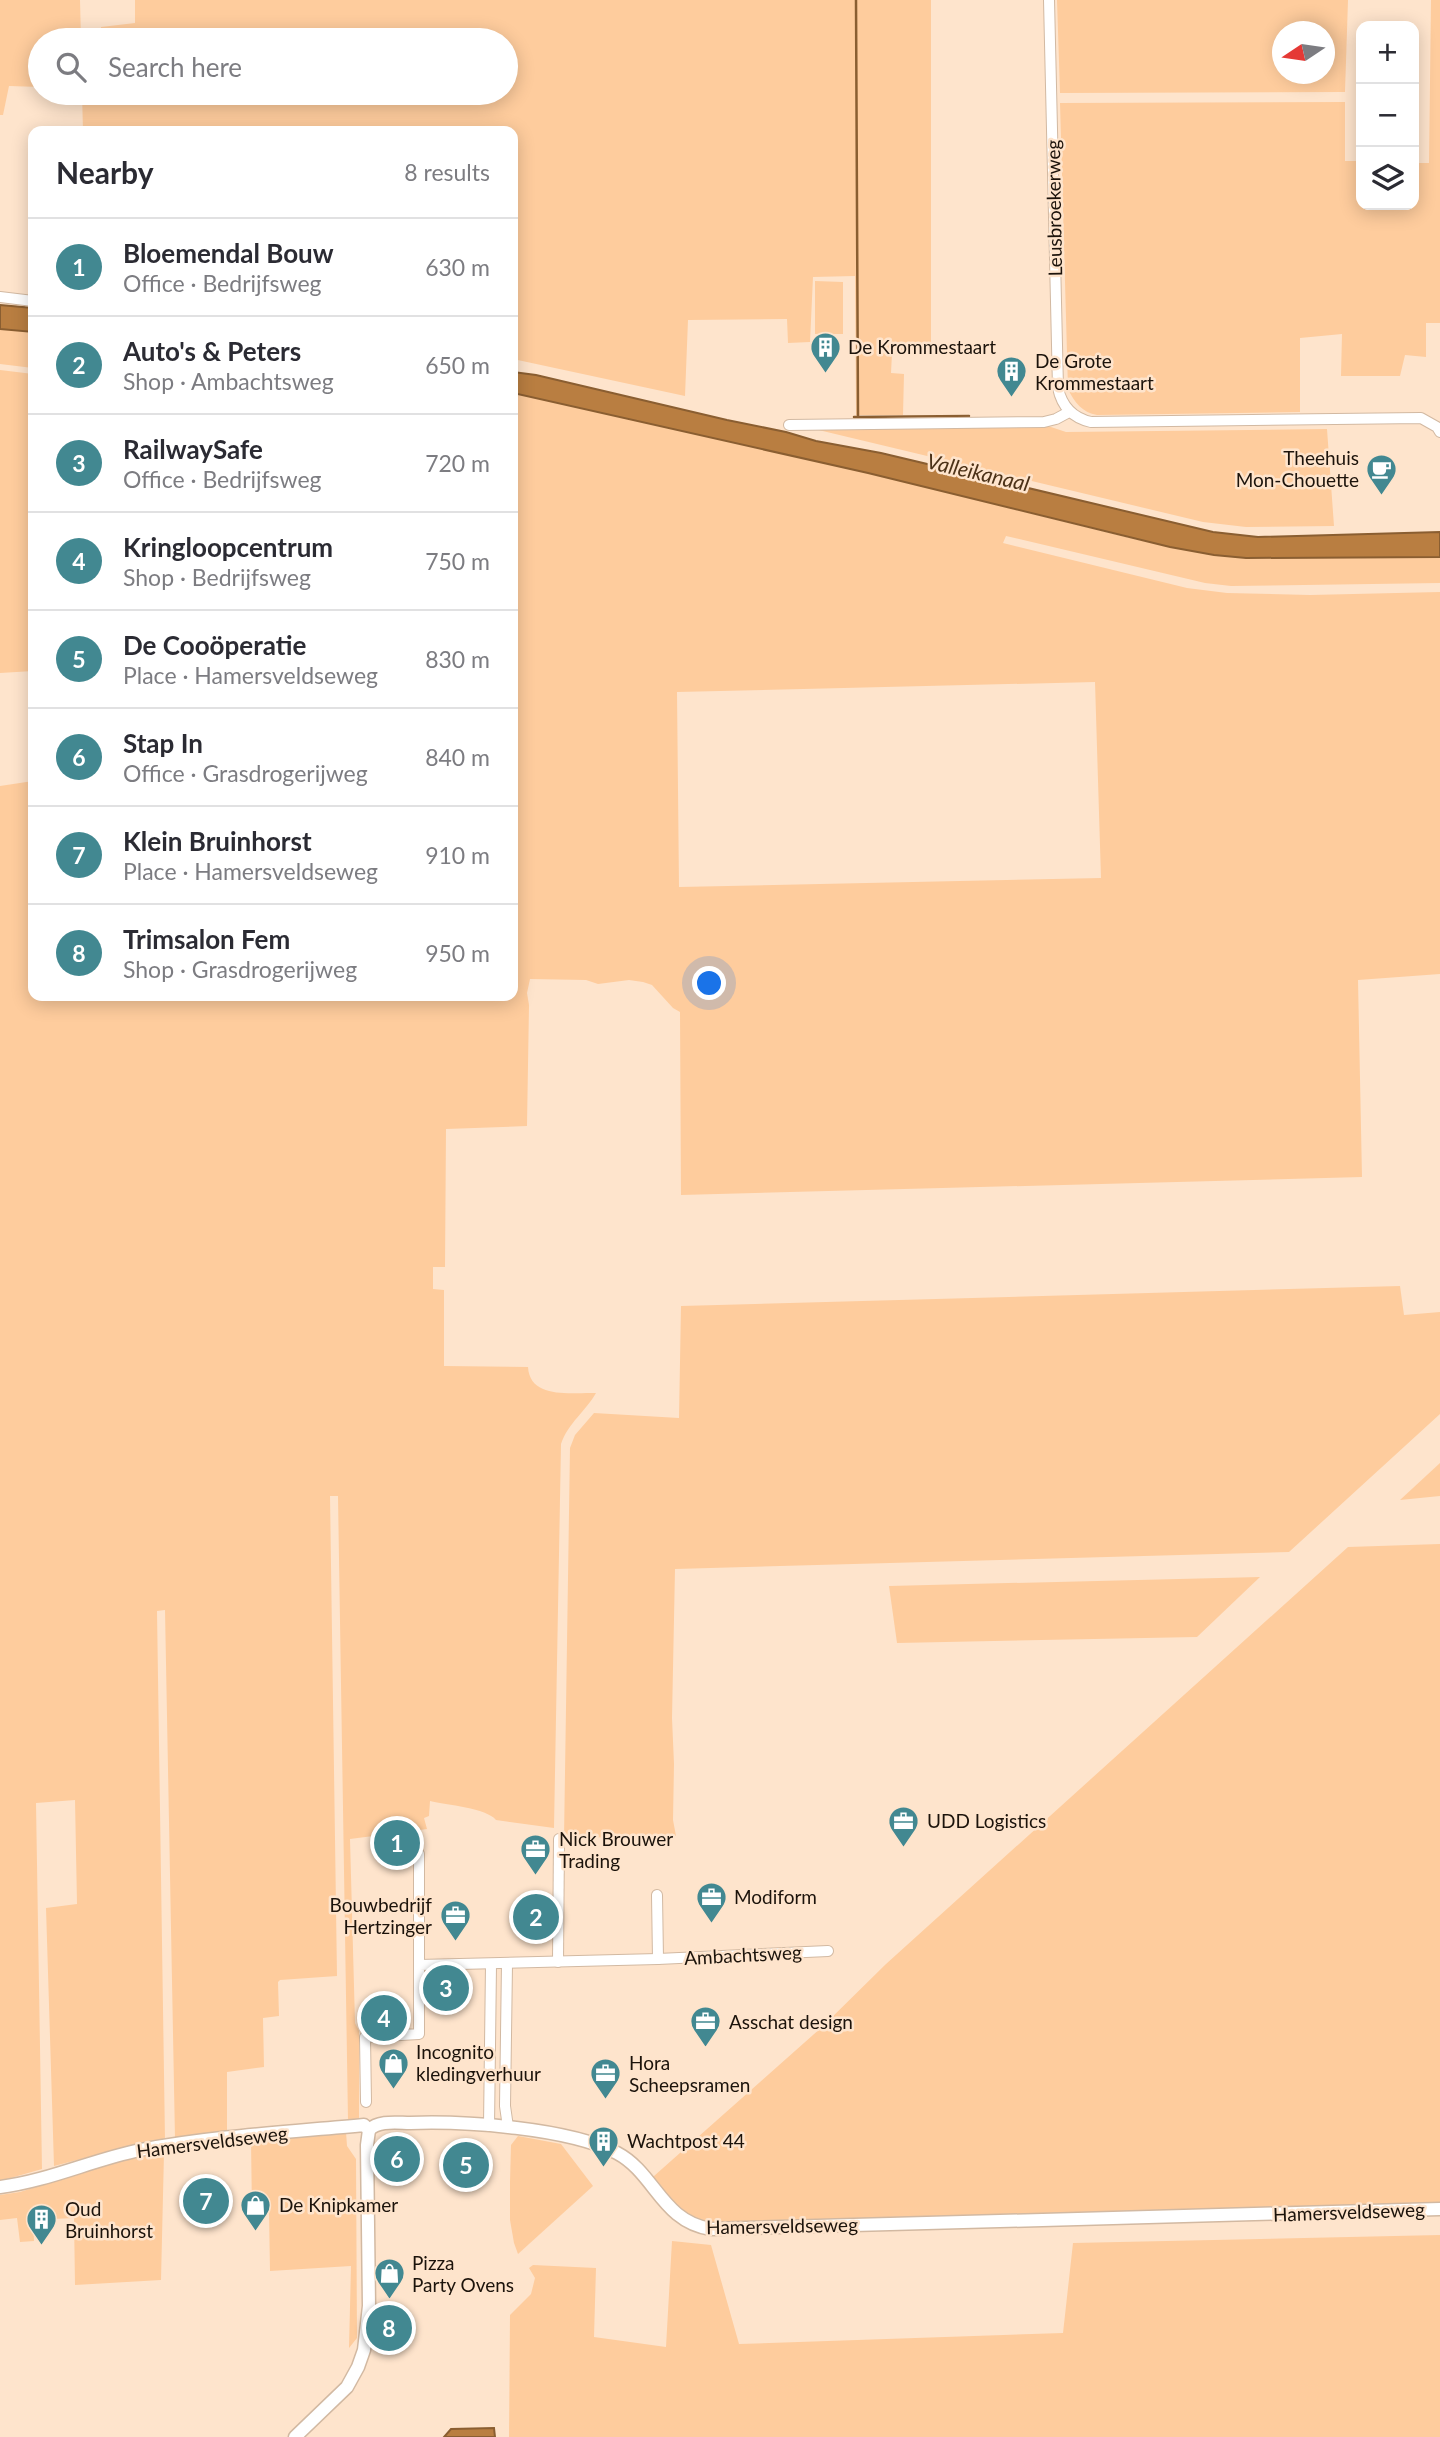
<!DOCTYPE html>
<meta charset="utf-8">
<style>
body{margin:0;font-family:Lato,sans-serif;background:#f2f2f3;color:#2b2b33}
.controls{position:absolute;right:21px;top:21px;display:grid;overflow:hidden;border-radius:14px;box-shadow:0 4px 18px #0003}
.controls button{width:63px;height:63px;display:grid;place-items:center;padding:0;border:0;border-bottom:2px solid #e1e1e2;background:#fff;color:#2b2b33;font:35px sans-serif}
.compass{position:absolute;left:1272px;top:21px;width:63px;height:63px;border-radius:50%;background:#fff;box-shadow:0 4px 18px #0003;rotate:257deg}
.you{position:absolute;left:710px;top:984px;width:24px;height:24px;margin:-18px;border:5px solid #fff;border-radius:50%;background:#1a73e8;box-shadow:0 0 0 10px #1a73e833}
.badge{display:grid;place-items:center;width:46px;height:46px;border-radius:50%;background:#428891;color:#fff;font-size:23px;font-weight:700}
.pin{position:absolute;translate:-50% -50%;border:4px solid #fff;box-shadow:0 2px 7px #0006}
.list{margin:0;padding:0;list-style:none}
h2{display:flex;justify-content:space-between;align-items:center;height:91px;margin:0;padding:0 28px;font-size:30px}
h2 small{font-size:23px;font-weight:400;color:#7c7c81}
.list li{display:grid;grid-template-columns:46px 1fr auto;gap:21px;align-items:center;box-sizing:border-box;height:98px;padding:0 28px;border-top:2px solid #e1e1e2}
.list b{display:block;font-size:26px;white-space:nowrap}
.list p{margin:0;font-size:23px;white-space:nowrap;color:#7c7c81}
.list em{font-size:23px;font-style:normal;color:#7c7c81}
.icon{flex:none;width:38px;height:38px;fill:none;stroke:currentColor;stroke-width:2;stroke-linecap:round;stroke-linejoin:round}
.map{position:relative;flex:none;width:1440px;height:2437px;overflow:hidden}
.search{position:absolute;background:#fff;box-shadow:0 4px 18px #0003;left:28px;top:28px;width:490px;height:77px;display:flex;align-items:center;gap:18px;box-sizing:border-box;padding:0 24px;border-radius:38px;color:#7c7c81;font-size:26px}
.panel{position:absolute;background:#fff;box-shadow:0 4px 18px #0003;left:28px;top:126px;width:490px;height:875px;border-radius:14px}
.map>svg:first-child{display:block}
.green{fill:#fecc9d;fill-rule:evenodd}
.water{fill:#b97e41;stroke:#8a5e31;stroke-width:2}
.lines{fill:none;stroke-linecap:round;stroke-linejoin:round}
.stream{stroke:#8a5e31;stroke-width:2.5}
.minor-casing{stroke:#d2b9a2;stroke-width:12}
.tertiary-casing{stroke:#d2b9a2;stroke-width:15}
.minor{stroke:#fff;stroke-width:10}
.tertiary{stroke:#fff;stroke-width:12}
.labels{text-anchor:middle;stroke-width:5;stroke-linejoin:round;paint-order:stroke}
.street-label{font-size:19px;fill:#1c130b;stroke:#fee4cc}
.poi-label{font-size:19px;fill:#1c130b;stroke:#fee4cc;text-anchor:start}
.water-label{font-size:21px;font-style:italic;fill:#4c3218;stroke:#fee4cc}
</style>
<div class="map">
<svg width="1440" height="2437" viewBox="0 0 1440 2437">
<rect width="100%" height="100%" fill="#fee4cc"/>
<g class="green">
<polygon points="0,0 80,0 81,40 40,40 40,87 9,86 3,115 0,115"/>
<polygon points="135,0 931,0 931,351 892,353 891,373 904,374 903,415 856,415 855,276 813,277 810,342 788,343 787,319 688,320 685,396 513,359 513,131 83,131 82,93 506,93 506,40 101,40 101,27 135,23"/>
<path d="M1057,0H1348L1345,92L1060,93ZM1282,32H1324V74H1282Z"/>
<path d="M1431,0H1440V323H1426V357L1405,355L1400,376H1341L1342,334L1300,338V412L1097,415C1083,413 1074,402 1068,389L1060,103L1345,102V161H1361V205H1414V163H1429Z"/>
<polygon points="815,281 843,282 843,334 815,334"/>
<polygon points="0,329 33,332 33,368 0,364"/>
<polygon points="0,370 33,374 33,671 0,673"/>
<path d="M513,393L868,473L1138,540L1227,557H1440V583L1231,586L1205,583L1006,536L1003,543L1187,588L1227,593L1310,595L1440,592V974L1358,980L1362,1177L681,1195L680,1012L673,1008L652,985L643,982L629,980L598,984L586,980L530,979L527,993L529,1005L527,1126L446,1129L445,1267H433V1289L444,1290V1366L528,1367C530,1400 572,1392 596,1393C586,1411 568,1423 561,1444L554,1828L496,1820C487,1808 446,1805 430,1801L429,1816L424,1818L427,1829L350,1839L355,2023L359,2031V2120H348L338,1496H330L337,1976L280,1980L278,1982L279,2016L263,2018L264,2067L227,2072V2132L175,2139L165,1610L157,1611L165,2140L142,2143L54,2166L46,1908L77,1904L75,1800L36,1803L42,2169L0,2181V786L33,781V996H513ZM1095,682L1101,878L679,887L677,692Z"/>
<polygon points="1045,425 1066,432 1327,429 1334,526 1246,527 1203,522 806,427"/>
<polygon points="1400,1286 1404,1315 1440,1312 1440,1414 1289,1552 675,1569 672,1718 674,1764 673,1820 676,1836 564,1838 570,1448 575,1435 594,1413 679,1418 681,1306"/>
<polygon points="1440,1463 1440,1496 1400,1500"/>
<path d="M1440,1544V2203L720,2226C682,2216 672,2204 647,2176H654L822,2027L886,1964L1348,1547Z"/>
<polygon points="1260,1577 1197,1637 897,1643 889,1586"/>
<polygon points="346,2132 347,2146 356,2159 357,2338 349,2348 351,2266 270,2271 269,2211 252,2212 251,2141"/>
<polygon points="518,2136 561,2144 593,2186 518,2254 514,2243 510,2220 510,2182 511,2145"/>
<polygon points="164,2153 161,2280 75,2285 74,2218 33,2220 34,2241 20,2242 17,2218 0,2220 0,2195 20,2192 112,2163"/>
<polygon points="1440,2235 1440,2437 509,2437 510,2315 531,2294 535,2278 529,2268 533,2265 596,2268 594,2337 666,2347 672,2241 711,2245 739,2344 1063,2333 1073,2243"/>
</g>
<g class="water">
<polygon points="0,305 33,308 33,332 0,329"/>
<polygon points="513,372 536,375 727,420 786,432 816,441 881,453 1213,532 1258,537 1440,532 1440,557 1246,558 1214,555 1170,547 868,473 513,393"/>
<polygon points="494,2428 495,2437 444,2437 451,2429"/>
</g>
<g class="lines">
<g class="stream">
<polyline points="856,0 858,417"/>
<polyline points="854,417 969,416"/>
</g>
<defs>
<g id="minor">
<path d="M1049,0L1058,388C1062,407 1073,418 1091,422L1421,418L1437,427L1440,432"/>
<polyline points="0,297 33,301"/>
<polyline points="789,425 1044,422 1056,419 1069,412"/>
<polyline points="419,1854 419,1965"/>
<polyline points="657,1895 658,1959"/>
<polyline points="558,1962 559,1839"/>
<polyline points="507,1964 505,2106 508,2127"/>
<polyline points="366,2102 365,2037 419,2034 419,1965 658,1959 828,1951"/>
<polyline points="489,2126 491,1965"/>
</g>
<g id="tertiary">
<path d="M369,2130C379,2120 397,2123 410,2123C466,2121 568,2128 617,2153C655,2173 662,2222 711,2229L1440,2209"/>
<path d="M0,2187C48,2181 92,2160 140,2150C214,2136 289,2132 364,2125L369,2130"/>
<polyline points="295,2437 347,2387 358,2367 364,2350 369,2306 367,2145 369,2130"/>
</g>
</defs>
<use href="#minor" class="minor-casing"/>
<use href="#tertiary" class="tertiary-casing"/>
<use href="#minor" class="minor"/>
<use href="#tertiary" class="tertiary"/>
</g>
<defs>
<symbol id="building-pin" viewBox="-11 -11 22 30"><path d="M0 17L-7.5 6A9.5 9.5 0 1 1 7.5 6Z" fill="#428891" stroke="#fee4cc"/><path d="M-4-6H4V6H1V3H-1V6H-4ZM-2.5-4.3h1.7v1.8h-1.7ZM.8-4.3h1.7v1.8H.8ZM-2.5-1h1.7V.8h-1.7ZM.8-1h1.7V.8H.8Z" fill="#fff"/></symbol>
<symbol id="cafe-pin" viewBox="-11 -11 22 30"><path d="M0 17L-7.5 6A9.5 9.5 0 1 1 7.5 6Z" fill="#428891" stroke="#fee4cc"/><path d="M-5.5-4.5H6V0H3Q3 3.5 0 3.5H-2.5Q-5.5 3.5-5.5 0ZM3-3.2v2h1.7v-2ZM-6 4.5H4V6H-6Z" fill="#fff"/></symbol>
<symbol id="office-pin" viewBox="-11 -11 22 30"><path d="M0 17L-7.5 6A9.5 9.5 0 1 1 7.5 6Z" fill="#428891" stroke="#fee4cc"/><path d="M-6-3h4V-5.5h4V-3h4V5H-6ZM-1-4.5V-3h2v-1.5ZM-6 0V1H6V0Z" fill="#fff"/></symbol>
<symbol id="shop-pin" viewBox="-11 -11 22 30"><path d="M0 17L-7.5 6A9.5 9.5 0 1 1 7.5 6Z" fill="#428891" stroke="#fee4cc"/><path d="M-5-2.5h2.3a2.7 3.5 0 0 1 5.4 0H5L5.5 6h-11ZM-1.5-2.5h3a1.5 2.3 0 0 0-3 0Z" fill="#fff"/></symbol>
</defs>
<g fill-rule="evenodd">
<use href="#building-pin" x="808" y="330" width="35" height="47"/>
<use href="#building-pin" x="994" y="354" width="35" height="47"/>
<use href="#cafe-pin" x="1364" y="452" width="35" height="47"/>
<use href="#office-pin" x="886" y="1804" width="35" height="47"/>
<use href="#office-pin" x="518" y="1832" width="35" height="47"/>
<use href="#office-pin" x="694" y="1880" width="35" height="47"/>
<use href="#office-pin" x="438" y="1898" width="35" height="47"/>
<use href="#office-pin" x="688" y="2004" width="35" height="47"/>
<use href="#shop-pin" x="376" y="2046" width="35" height="47"/>
<use href="#office-pin" x="588" y="2056" width="35" height="47"/>
<use href="#building-pin" x="586" y="2124" width="35" height="47"/>
<use href="#shop-pin" x="238" y="2188" width="35" height="47"/>
<use href="#building-pin" x="24" y="2202" width="35" height="47"/>
<use href="#shop-pin" x="372" y="2256" width="35" height="47"/>
</g>
<g class="labels">
<g class="street-label">
<text transform="translate(1054 208) rotate(-91)" y="7">Leusbroekerweg</text>
<text transform="translate(743 1955) rotate(-3)" y="7">Ambachtsweg</text>
<text transform="translate(212 2142) rotate(-7)" y="7">Hamersveldseweg</text>
<text transform="translate(1349 2212) rotate(-2)" y="7">Hamersveldseweg</text>
<text transform="translate(782 2226) rotate(-1)" y="7">Hamersveldseweg</text>
</g>
<g class="poi-label">
<text x="848" y="354">De Krommestaart</text>
<text x="1035" y="368">De Grote<tspan x="1035" dy="22">Krommestaart</tspan></text>
<text x="1359" y="465" text-anchor="end">Theehuis<tspan x="1359" dy="22">Mon-Chouette</tspan></text>
<text x="927" y="1828">UDD Logistics</text>
<text x="559" y="1846">Nick Brouwer<tspan x="559" dy="22">Trading</tspan></text>
<text x="734" y="1904">Modiform</text>
<text x="432" y="1912" text-anchor="end">Bouwbedrijf<tspan x="432" dy="22">Hertzinger</tspan></text>
<text x="729" y="2029">Asschat design</text>
<text x="416" y="2059">Incognito<tspan x="416" dy="22">kledingverhuur</tspan></text>
<text x="629" y="2070">Hora<tspan x="629" dy="22">Scheepsramen</tspan></text>
<text x="627" y="2148">Wachtpost 44</text>
<text x="279" y="2212">De Knipkamer</text>
<text x="65" y="2216">Oud<tspan x="65" dy="22">Bruinhorst</tspan></text>
<text x="412" y="2270">Pizza<tspan x="412" dy="22">Party Ovens</tspan></text>
</g>
<g class="water-label">
<text transform="translate(978 473) rotate(13)" y="7">Valleikanaal</text>
</g>
</g>
</svg>
<div class="controls">
<button>+</button>
<button>−</button>
<button><svg class="icon" aria-label="layers" viewBox="0 0 24 24"><path d="M12 4l9 5-9 5-9-5zM3 14l9 5 9-5"/></svg></button>
</div>
<svg class="compass" viewBox="-18 -18 36 36"><path d="M0-13l5 13h-10z" fill="#e53935"/><path d="M0 13l5-13h-10z" fill="#7c7c81"/></svg>
<div class="you"></div>
<div class="pin badge" style="left:397px;top:1843px">1</div>
<div class="pin badge" style="left:536px;top:1917px">2</div>
<div class="pin badge" style="left:446px;top:1988px">3</div>
<div class="pin badge" style="left:384px;top:2018px">4</div>
<div class="pin badge" style="left:466px;top:2165px">5</div>
<div class="pin badge" style="left:397px;top:2159px">6</div>
<div class="pin badge" style="left:206px;top:2201px">7</div>
<div class="pin badge" style="left:389px;top:2328px">8</div>
<div class="search"><svg class="icon" aria-label="search" viewBox="0 0 24 24"><circle cx="10" cy="10" r="6"/><path d="M15 15l6 6"/></svg>Search here</div>
<section class="panel">
<h2>Nearby<small>8 results</small></h2>
<ul class="list">
<li><span class="badge">1</span><div><b>Bloemendal Bouw</b><p>Office · Bedrijfsweg</p></div><em>630 m</em></li>
<li><span class="badge">2</span><div><b>Auto's &amp; Peters</b><p>Shop · Ambachtsweg</p></div><em>650 m</em></li>
<li><span class="badge">3</span><div><b>RailwaySafe</b><p>Office · Bedrijfsweg</p></div><em>720 m</em></li>
<li><span class="badge">4</span><div><b>Kringloopcentrum</b><p>Shop · Bedrijfsweg</p></div><em>750 m</em></li>
<li><span class="badge">5</span><div><b>De Cooöperatie</b><p>Place · Hamersveldseweg</p></div><em>830 m</em></li>
<li><span class="badge">6</span><div><b>Stap In</b><p>Office · Grasdrogerijweg</p></div><em>840 m</em></li>
<li><span class="badge">7</span><div><b>Klein Bruinhorst</b><p>Place · Hamersveldseweg</p></div><em>910 m</em></li>
<li><span class="badge">8</span><div><b>Trimsalon Fem</b><p>Shop · Grasdrogerijweg</p></div><em>950 m</em></li>
</ul>
</section>
</div>
